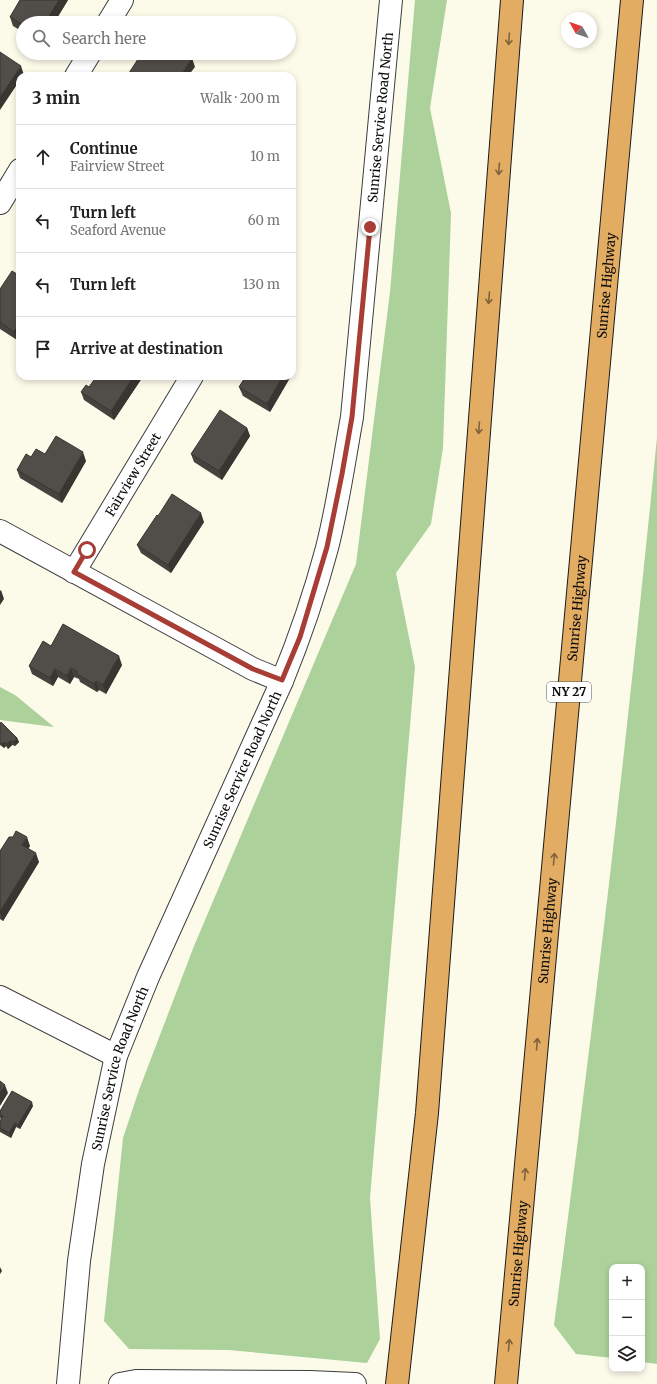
<!DOCTYPE html>
<meta charset="utf-8">
<style>
body{margin:0;font-family:Merriweather,serif;background:#f2f2f2;color:#222}
.controls{position:absolute;right:12px;bottom:12px;display:grid;overflow:hidden;border-radius:8px;box-shadow:0 2px 6px #0003}
.controls button{width:36px;height:36px;display:grid;place-items:center;padding:0;border:0;border-bottom:1px solid #e0e0e0;background:#fff;color:#222;font:20px sans-serif}
.compass{position:absolute;left:561px;top:12px;width:36px;height:36px;border-radius:50%;background:#fff;box-shadow:0 2px 6px #0003;rotate:310deg}
.stop{position:absolute;width:12px;height:12px;margin:-9px;border:3px solid #a83d35;border-radius:50%;background:#fff}
.stop.end{background:#a83d35;border-color:#fff;box-shadow:0 1px 4px #0008}
.list{margin:0;padding:0;list-style:none}
h2{display:flex;justify-content:space-between;align-items:center;height:52px;margin:0;padding:0 16px;font-size:17px}
h2 small{font-size:13px;font-weight:400;color:#767676}
.list li{display:grid;grid-template-columns:26px 1fr auto;gap:12px;align-items:center;box-sizing:border-box;height:64px;padding:0 16px;border-top:1px solid #e0e0e0}
.list b{display:block;font-size:15px;white-space:nowrap}
.list p{margin:0;font-size:13px;white-space:nowrap;color:#767676}
.list em{font-size:13px;font-style:normal;color:#767676}
.icon{flex:none;width:22px;height:22px;fill:none;stroke:currentColor;stroke-width:2;stroke-linecap:round;stroke-linejoin:round}
.map{position:relative;flex:none;width:657px;height:1384px;overflow:hidden}
.search{position:absolute;background:#fff;box-shadow:0 2px 6px #0003;left:16px;top:16px;width:280px;height:44px;display:flex;align-items:center;gap:10px;box-sizing:border-box;padding:0 14px;border-radius:22px;color:#767676;font-size:15px}
.panel{position:absolute;background:#fff;box-shadow:0 2px 6px #0003;left:16px;top:72px;width:280px;height:308px;border-radius:12px}
.map>svg:first-child{display:block}
.forest{fill:#acd19a}
.lines{fill:none;stroke-linecap:round;stroke-linejoin:round}
.minor-casing{stroke:#3d3d3d;stroke-width:24}
.highway-casing{stroke:#1b1b1b;stroke-width:24}
.minor{stroke:#fff;stroke-width:22}
.highway{stroke:#e2ac63;stroke-width:22}
.wall{fill:#46423e}
.shaded-wall{fill:#393632}
.building{fill:#514d48;stroke:#393632}
.oneway{stroke:#81633b}
.route{stroke:#a83d35;stroke-width:5}
.labels{text-anchor:middle;stroke-width:4;stroke-linejoin:round;paint-order:stroke}
.shield{fill:#fff;stroke:#545454;stroke-width:1}
.shield-label{font-size:12px;font-weight:bold;fill:#0a0a0a}
.street-label{font-size:13px;fill:#0a0a0a;stroke:#fff}
</style>
<div class="map">
<svg width="657" height="1384" viewBox="0 0 657 1384">
<rect width="100%" height="100%" fill="#fcfbea"/>
<g class="forest">
<polygon points="415,0 447,0 430,108 451,213 443,448 431,524 396,573 415,667 370,1198 380,1339 367,1363 228,1350 129,1349 104,1321 123,1138 139,1090 194,946 356,564 390,292"/>
<path d="M657,437V1364L642,1362V1267H612V1358L576,1354L554,1325C593,1030 628,734 657,437Z"/>
<polygon points="0,687 15,695 54,727 0,720"/>
</g>
<g class="lines">
<defs>
<g id="minor">
<polyline points="108,23 122,0"/>
<polyline points="76,76 90,53"/>
<polyline points="0,203 20,170"/>
<polyline points="0,531 253,669 282,681"/>
<path id="s1" d="M74,572L192,376"/>
<polyline points="0,997 116,1056"/>
<path id="s2" d="M68,1384L79,1261L93,1164L116,1056L148,977L282,681C300,637 315,593 327,548C338,505 344,461 352,417L391,0"/>
<polyline points="120,1384 136,1381 310,1382 355,1384"/>
</g>
<g id="highway">
<polyline points="397,1384 427,1113 512,0"/>
<path id="s3" d="M506,1384L632,0"/>
</g>
</defs>
<use href="#minor" class="minor-casing"/>
<use href="#highway" class="highway-casing"/>
<use href="#minor" class="minor"/>
<use href="#highway" class="highway"/>
</g>
<g class="wall">
<polygon points="20,0 68,0 54,23 23,23 23,32 13,26 10,17"/>
<polygon points="20,276 20,336 17,340 0,329 0,289"/>
<polygon points="97,376 141,376 142,378 114,420 84,400 81,392 89,387"/>
<polygon points="246,376 291,376 270,412 243,396 239,387"/>
<polygon points="247,428 250,436 222,480 194,462 191,454"/>
<polygon points="31,457 86,461 62,503 20,478 17,470"/>
<polygon points="158,516 204,522 171,573 141,553 137,545"/>
<polygon points="51,646 122,665 106,694 99,690 97,692 80,682 79,679 74,677 70,684 58,677 53,686 32,674 29,666"/>
<polygon points="0,724 17,738 19,742 15,746 12,745 8,749 6,746 4,748 0,745"/>
<polygon points="30,846 28,849 39,862 3,921 0,919 0,851"/>
<polygon points="33,1106 20,1129 16,1127 11,1138 0,1132 0,1121 1,1119 0,1118 0,1111"/>
</g>
<g class="shaded-wall">
<polygon points="59,0 68,0 54,23 45,23"/>
<polygon points="183,53 189,53 189,54 185,60"/>
<polygon points="192,58 195,67 188,76 180,76"/>
<polygon points="21,66 24,75 23,76 20,76 20,80 0,110 0,97"/>
<polygon points="292,112 294,117 292,121"/>
<polygon points="20,322 20,336 17,340 14,332"/>
<polygon points="134,376 141,376 142,378 114,420 111,411"/>
<polygon points="283,376 291,376 270,412 267,404"/>
<polygon points="247,428 250,436 222,480 219,471"/>
<polygon points="83,452 86,461 62,503 59,494"/>
<polygon points="201,513 204,522 171,573 168,565"/>
<polygon points="1,590 4,599 0,605 0,591"/>
<polygon points="119,656 122,665 106,694 103,685"/>
<polygon points="71,668 74,677 70,684 67,676"/>
<polygon points="55,669 58,677 53,686 50,678"/>
<polygon points="96,681 99,690 97,692 94,684"/>
<polygon points="17,738 19,742 15,746 14,742"/>
<polygon points="10,741 12,745 8,749 7,744"/>
<polygon points="4,742 6,746 4,748 2,744"/>
<polygon points="27,837 30,846 25,853 22,845"/>
<polygon points="36,853 39,862 3,921 0,912"/>
<polygon points="5,1085 8,1093 0,1106 0,1093"/>
<polygon points="32,1102 33,1106 20,1129 18,1125"/>
<polygon points="15,1123 16,1127 11,1138 9,1133"/>
<polygon points="0,1267 2,1271 0,1274"/>
</g>
<g class="building">
<polygon points="20,0 59,0 45,23 23,23 23,25 10,17"/>
<polygon points="0,52 21,66 0,97"/>
<polygon points="142,53 184,53 192,58 180,76 170,75 169,76 127,76"/>
<polygon points="12,271 20,276 20,322 14,332 0,322 0,289"/>
<polygon points="97,376 134,376 111,411 81,392 86,385 89,387"/>
<polygon points="246,376 283,376 267,404 239,387"/>
<polygon points="220,410 247,428 219,471 191,454"/>
<polygon points="56,436 83,452 59,494 17,470 26,454 31,457 36,449 45,454"/>
<polygon points="172,494 201,513 168,565 137,545 157,515 158,516"/>
<polygon points="63,624 119,656 103,685 96,681 94,684 77,674 77,671 71,668 67,676 55,669 50,678 29,666 43,641 51,646"/>
<polygon points="1,722 17,738 14,742 10,741 7,744 4,742 2,744 0,742 0,724"/>
<polygon points="16,831 27,837 22,845 36,853 0,912 0,851 9,837 13,837"/>
<polygon points="0,1081 5,1085 0,1093"/>
<polygon points="12,1091 32,1102 18,1125 15,1123 9,1133 0,1128 0,1121 3,1116 0,1115 0,1111"/>
</g>
<defs><path id="oneway-shaft" d="M-6 0H5M1.5-3L5.5 0L1.5 3" fill="none" stroke-width="1.6" stroke-linecap="round" stroke-linejoin="round"/></defs>
<g class="oneway">
<use href="#oneway-shaft" transform="translate(509 39) rotate(94)"/>
<use href="#oneway-shaft" transform="translate(499 169) rotate(94)"/>
<use href="#oneway-shaft" transform="translate(489 298) rotate(94)"/>
<use href="#oneway-shaft" transform="translate(479 428) rotate(94)"/>
<use href="#oneway-shaft" transform="translate(554 859) rotate(-85)"/>
<use href="#oneway-shaft" transform="translate(537 1044) rotate(-85)"/>
<use href="#oneway-shaft" transform="translate(525 1174) rotate(-85)"/>
<use href="#oneway-shaft" transform="translate(509 1345) rotate(-85)"/>
</g>
<g class="lines">
<polyline class="route" points="87,550 74,572 253,669 282,680 300,637 327,547 342,474 352,417 370,227"/>
</g>
<g class="labels">
<rect class="shield" x="547" y="682" width="44" height="20" rx="3"/>
<g class="shield-label">
<text x="569" y="696">NY 27</text>
</g>
<g class="street-label">
<text dy="5" stroke="none"><textPath href="#s2" startOffset="1317">Sunrise Service Road North</textPath></text>
<text dy="5" stroke="none"><textPath href="#s3" startOffset="1103">Sunrise Highway</textPath></text>
<text dy="5" stroke="none"><textPath href="#s1" startOffset="114">Fairview Street</textPath></text>
<text dy="5" stroke="none"><textPath href="#s3" startOffset="779">Sunrise Highway</textPath></text>
<text dy="5" stroke="none"><textPath href="#s2" startOffset="645">Sunrise Service Road North</textPath></text>
<text dy="5" stroke="none"><textPath href="#s3" startOffset="455">Sunrise Highway</textPath></text>
<text dy="5" stroke="none"><textPath href="#s2" startOffset="321">Sunrise Service Road North</textPath></text>
<text dy="5" stroke="none"><textPath href="#s3" startOffset="131">Sunrise Highway</textPath></text>
</g>
</g>
</svg>
<div class="controls">
<button>+</button>
<button>−</button>
<button><svg class="icon" aria-label="layers" viewBox="0 0 24 24"><path d="M12 4l9 5-9 5-9-5zM3 14l9 5 9-5"/></svg></button>
</div>
<svg class="compass" viewBox="-18 -18 36 36"><path d="M0-13l5 13h-10z" fill="#e53935"/><path d="M0 13l5-13h-10z" fill="#767676"/></svg>
<div class="stop" style="left:87px;top:550px"></div>
<div class="stop end" style="left:370px;top:227px"></div>
<div class="search"><svg class="icon" aria-label="search" viewBox="0 0 24 24"><circle cx="10" cy="10" r="6"/><path d="M15 15l6 6"/></svg>Search here</div>
<section class="panel">
<h2>3 min<small>Walk · 200 m</small></h2>
<ul class="list">
<li><svg class="icon" aria-label="ahead" viewBox="0 0 24 24"><path d="M12 20V5M6 11l6-6 6 6"/></svg><div><b>Continue</b><p>Fairview Street</p></div><em>10 m</em></li>
<li><svg class="icon" aria-label="left" viewBox="0 0 24 24"><path d="M17 20v-9H6M10 6l-5 5 5 5"/></svg><div><b>Turn left</b><p>Seaford Avenue</p></div><em>60 m</em></li>
<li><svg class="icon" aria-label="left" viewBox="0 0 24 24"><path d="M17 20v-9H6M10 6l-5 5 5 5"/></svg><div><b>Turn left</b></div><em>130 m</em></li>
<li><svg class="icon" aria-label="arrive" viewBox="0 0 24 24"><path d="M6 21V4h12l-3 4 3 4H6"/></svg><div><b>Arrive at destination</b></div></li>
</ul>
</section>
</div>
